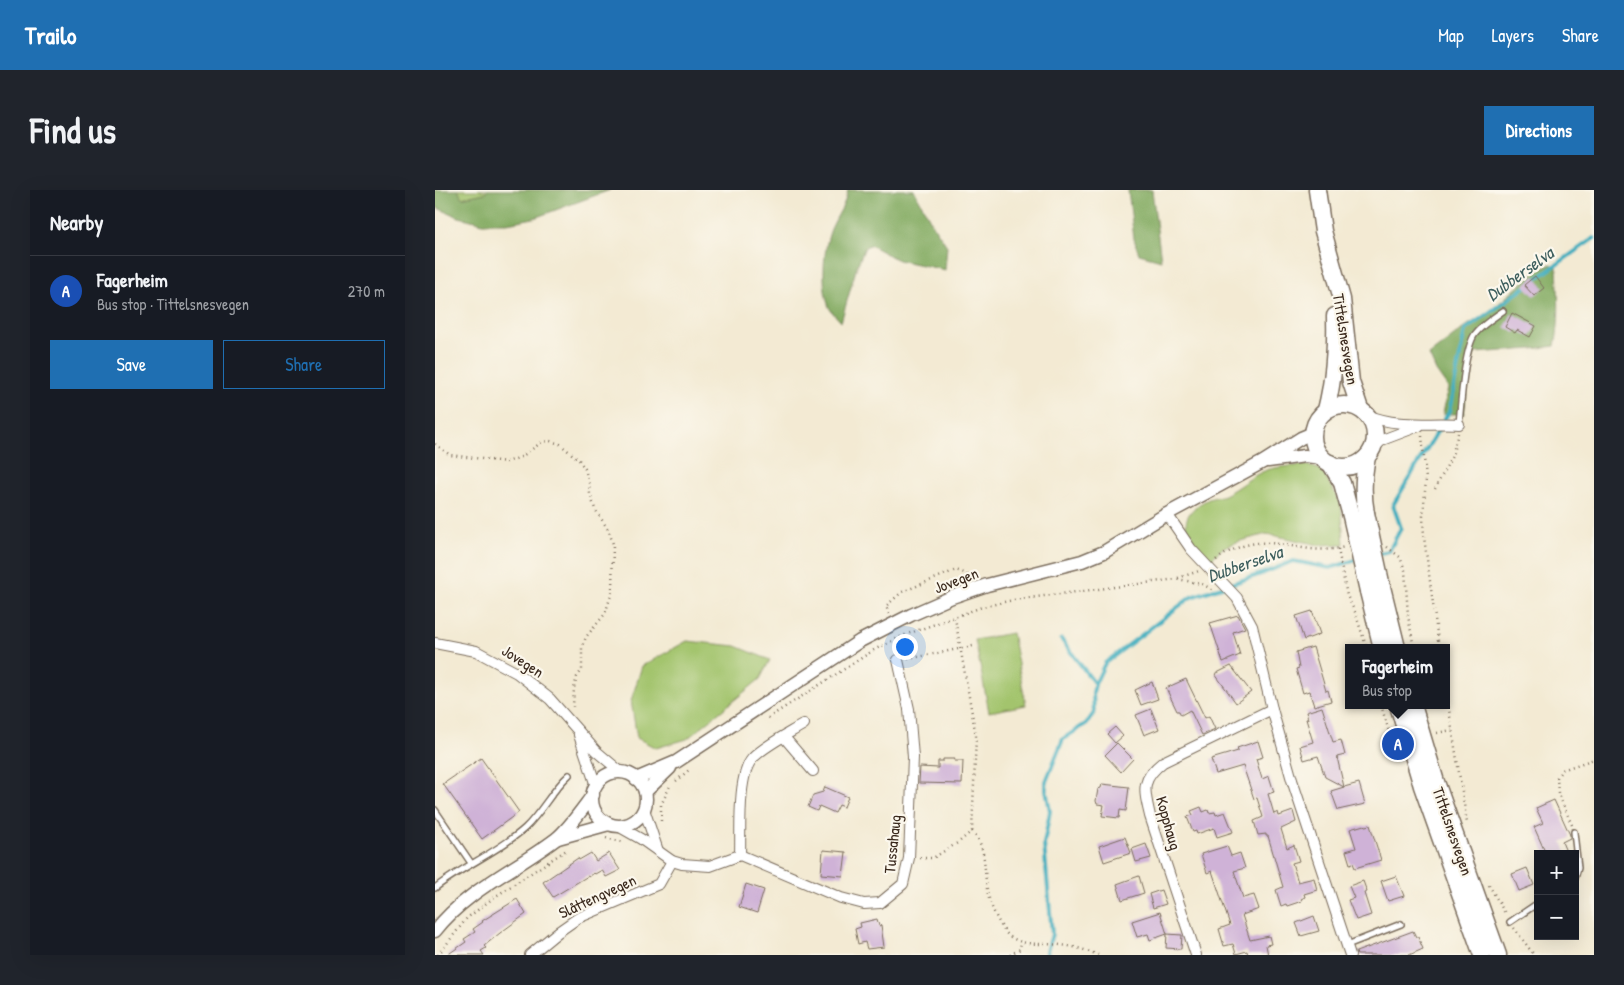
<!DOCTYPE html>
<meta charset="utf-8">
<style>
body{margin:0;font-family:"Patrick Hand",sans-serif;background:#20242c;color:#f1f3f6}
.controls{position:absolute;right:15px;bottom:15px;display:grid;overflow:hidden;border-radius:0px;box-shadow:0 5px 20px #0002}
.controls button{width:45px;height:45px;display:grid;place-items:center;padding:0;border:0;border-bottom:1px solid #363941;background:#171b24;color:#f1f3f6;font:25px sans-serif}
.you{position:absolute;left:469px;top:456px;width:18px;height:18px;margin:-12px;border:4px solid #fff;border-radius:50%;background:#1a73e8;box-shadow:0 0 0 8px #1a73e833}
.badge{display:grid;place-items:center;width:32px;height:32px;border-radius:50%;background:#1f6fb2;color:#fff;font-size:16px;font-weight:700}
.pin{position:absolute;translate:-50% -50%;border:2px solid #fff;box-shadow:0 1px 5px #0006}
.popup{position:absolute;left:910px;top:454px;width:105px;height:65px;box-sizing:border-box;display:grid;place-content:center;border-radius:0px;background:#171b24;filter:drop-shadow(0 1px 4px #0005);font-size:16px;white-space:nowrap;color:#9ea1a6}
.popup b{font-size:19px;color:#f1f3f6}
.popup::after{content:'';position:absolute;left:50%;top:100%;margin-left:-10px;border:10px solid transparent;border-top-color:#171b24}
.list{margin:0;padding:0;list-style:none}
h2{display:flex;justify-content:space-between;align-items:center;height:65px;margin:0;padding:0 20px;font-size:21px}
h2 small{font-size:16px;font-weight:400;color:#9ea1a6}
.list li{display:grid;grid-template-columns:32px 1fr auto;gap:15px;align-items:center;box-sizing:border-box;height:70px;padding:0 20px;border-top:1px solid #363941}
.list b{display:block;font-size:19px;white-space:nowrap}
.list p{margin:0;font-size:16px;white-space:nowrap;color:#9ea1a6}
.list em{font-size:16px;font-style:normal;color:#9ea1a6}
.actions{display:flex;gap:10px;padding:15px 20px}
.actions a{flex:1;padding:11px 0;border:1px solid #1f6fb2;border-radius:0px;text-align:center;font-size:18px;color:#1f6fb2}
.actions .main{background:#1f6fb2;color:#fff}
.map{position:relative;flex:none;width:1159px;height:765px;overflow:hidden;border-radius:0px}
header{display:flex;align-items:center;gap:30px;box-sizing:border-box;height:70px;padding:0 25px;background:#1f6fb2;color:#fff}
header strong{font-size:24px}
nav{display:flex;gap:28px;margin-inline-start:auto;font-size:18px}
.intro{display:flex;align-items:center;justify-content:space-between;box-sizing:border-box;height:120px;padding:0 30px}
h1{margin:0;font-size:35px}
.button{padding:12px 22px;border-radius:0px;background:#1f6fb2;color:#fff;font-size:18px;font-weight:700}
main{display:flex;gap:30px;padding:0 30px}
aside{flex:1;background:#171b24;border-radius:0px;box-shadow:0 5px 20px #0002}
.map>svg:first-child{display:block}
.green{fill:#a3c46d;stroke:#6f7746}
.forest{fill:#82aa60;stroke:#5e6a3f}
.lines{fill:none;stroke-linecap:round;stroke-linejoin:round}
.stream{stroke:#42afbf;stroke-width:4}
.building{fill:#cfb2d7}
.service-casing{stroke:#7b6d5d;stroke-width:8}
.minor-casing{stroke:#7b6d5d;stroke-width:12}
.tertiary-casing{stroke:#7b6d5d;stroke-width:15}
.primary-casing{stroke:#7b6d5d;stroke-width:19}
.path{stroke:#7b6d5d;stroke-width:2.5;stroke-dasharray:1 4;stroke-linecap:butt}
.service{stroke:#fff;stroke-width:5}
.minor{stroke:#fff;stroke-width:10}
.tertiary{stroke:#fff;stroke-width:12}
.primary{stroke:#fff;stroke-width:16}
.primary-bridge-casing{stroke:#7b6d5d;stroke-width:19;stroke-linecap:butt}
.primary-bridge{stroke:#fff;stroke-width:16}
.labels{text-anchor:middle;stroke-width:4.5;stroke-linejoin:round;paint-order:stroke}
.street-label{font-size:16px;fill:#3b2a1e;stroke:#fbf7ec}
.water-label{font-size:18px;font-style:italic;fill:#3e5f5e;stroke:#fbf7ec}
</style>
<header>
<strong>Trailo</strong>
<nav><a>Map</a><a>Layers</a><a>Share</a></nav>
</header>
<div class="intro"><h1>Find us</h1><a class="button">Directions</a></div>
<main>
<aside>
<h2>Nearby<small></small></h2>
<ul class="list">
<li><span class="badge" style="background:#1a4fb4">A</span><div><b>Fagerheim</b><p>Bus stop · Tittelsnesvegen</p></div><em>270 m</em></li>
</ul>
<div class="actions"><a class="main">Save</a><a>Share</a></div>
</aside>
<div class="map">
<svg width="1159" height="765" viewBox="0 0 1159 765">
<rect width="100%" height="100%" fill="#fbf7ec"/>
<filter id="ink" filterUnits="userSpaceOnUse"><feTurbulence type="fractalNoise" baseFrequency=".02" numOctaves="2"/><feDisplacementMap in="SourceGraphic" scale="10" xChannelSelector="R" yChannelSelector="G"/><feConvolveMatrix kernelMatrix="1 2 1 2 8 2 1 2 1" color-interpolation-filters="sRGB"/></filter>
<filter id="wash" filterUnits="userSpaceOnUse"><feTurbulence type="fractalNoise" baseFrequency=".0096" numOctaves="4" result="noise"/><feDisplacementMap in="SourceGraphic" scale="20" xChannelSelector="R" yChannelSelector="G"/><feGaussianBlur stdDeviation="1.12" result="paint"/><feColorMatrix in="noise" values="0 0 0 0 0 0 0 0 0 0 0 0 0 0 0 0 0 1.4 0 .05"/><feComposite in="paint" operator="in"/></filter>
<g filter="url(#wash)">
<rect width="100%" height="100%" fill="#f3ead3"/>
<g class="green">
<polygon points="23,0 52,0 50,3 26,8"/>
<path d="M871,275L887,280L906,314L909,354L884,355L832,344L805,351L789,357L776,369C750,350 737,326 774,309C779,307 784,307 789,305C804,298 817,285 832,280C844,276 859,276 871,275Z"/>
<polygon points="577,443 591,515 554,522 540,450"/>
<polygon points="252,451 301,456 335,470 325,489 252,549 221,558 202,548 196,511 207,476"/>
</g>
<g class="forest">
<polygon points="0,0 23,0 27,8 50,3 52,0 175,0 99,28 72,33 48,33 24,27 0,17"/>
<path d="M413,0H479L498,35L512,56L510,80L463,70L435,55L430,57L422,76L406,132C403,128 396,122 394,117C386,97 388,59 396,39C402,25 410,16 413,0Z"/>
<polygon points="693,0 717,0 726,70 704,64 699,49"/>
<path d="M1116,74L1122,77C1123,103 1126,130 1120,156L1097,159L1040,163L1034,180L1029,224H1008L1013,198L1001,181L994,165L1033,135L1053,123L1100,82Z"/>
</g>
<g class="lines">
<g class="stream">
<polyline points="945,363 954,361 966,338 958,315 1014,222 1030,140 1159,48"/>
<polyline points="626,449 660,494"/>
<polyline points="611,765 617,744 609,654 615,621 610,594 628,549 652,533 659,523 658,503 660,494 670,473 756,407 829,383 858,371 895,378 921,370"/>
</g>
</g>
<g id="blocks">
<g class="building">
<polygon points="1100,86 1109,98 1099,106 1089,95"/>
<polygon points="1077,123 1101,136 1095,147 1082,140 1080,143 1070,137"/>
<polygon points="877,421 885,444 869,450 861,426"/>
<polygon points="803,425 810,438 798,442 805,465 788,472 775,433"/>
<polygon points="878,457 891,501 893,500 896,511 879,516 874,501 868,503 861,479 864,478 861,462"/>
<polygon points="796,476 816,502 801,513 780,484"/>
<polygon points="751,489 770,528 774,526 780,539 767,545 755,520 746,525 744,521 742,521 731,498"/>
<polygon points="717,492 723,509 706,515 700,500"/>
<polygon points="887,517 898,552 906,550 910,565 902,567 909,597 924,593 930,614 903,620 896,601 909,597 890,587 883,566 869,570 865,556 878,552 871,529 873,529 871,522"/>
<polygon points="716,519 724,539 709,545 701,525"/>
<polygon points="680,537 688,546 680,553 672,544"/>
<polygon points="823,551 828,567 821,569 827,589 834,586 839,602 833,604 839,624 843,622 844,626 858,621 861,632 846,639 852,658 859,655 864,671 857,673 863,692 879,688 882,700 869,704 870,707 866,709 867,711 852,716 851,714 846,716 841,700 848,697 833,646 831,646 831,644 823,645 819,631 828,627 822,608 819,609 808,576 781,584 776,569 803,561 802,558"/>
<polygon points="682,553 698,569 686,582 670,565"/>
<polygon points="46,568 84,622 47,649 8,594"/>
<polygon points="508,569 520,569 519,571 528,571 527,594 484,593 485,577 503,578 503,571 508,571"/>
<polygon points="667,594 694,597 691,621 685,620 684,628 667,626 669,615 662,614 661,611 663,599 666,598"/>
<polygon points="390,597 413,607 409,617 404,615 400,623 384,616 382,621 373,617 378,605 388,602"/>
<polygon points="1119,610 1135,645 1135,648 1127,652 1132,664 1111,664 1099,637 1108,633 1101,618"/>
<polygon points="766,617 768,622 773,620 774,623 780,622 781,625 790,622 798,642 782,647 779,638 762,644 761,641 758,642 752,627 758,625 756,621"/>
<polygon points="929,635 930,636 935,635 946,670 920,678 918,673 915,674 911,661 921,658 915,639"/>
<polygon points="690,647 696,663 669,672 664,656"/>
<polygon points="711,654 716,668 701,672 697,659"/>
<polygon points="792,656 796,666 805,663 810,678 799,681 808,708 819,705 824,719 807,725 815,750 834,746 836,754 831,755 833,765 813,765 812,761 801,764 798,754 789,756 784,739 795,735 777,681 772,683 766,664"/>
<polygon points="388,660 411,662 408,686 386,684"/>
<polygon points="156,663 161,671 174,663 185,680 171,687 167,680 160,684 159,683 154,687 153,686 118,707 108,692 143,668 144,670"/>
<polygon points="1092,678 1099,695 1084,701 1077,684"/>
<polygon points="704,686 709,703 687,710 682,694"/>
<polygon points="961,686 969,706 953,711 946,691"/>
<polygon points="928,691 932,702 929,703 936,725 921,730 913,710 919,708 914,696"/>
<polygon points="311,694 329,700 322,723 304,717"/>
<polygon points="726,700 731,714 718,718 714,704"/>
<polygon points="82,709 91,724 65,743 49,756 51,758 46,761 49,765 12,765 31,752 29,749 40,742 38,739 48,732 47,731"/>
<polygon points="725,722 732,744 747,745 746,759 731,758 732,744 715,750 713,744 702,747 697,731"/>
<polygon points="879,726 884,741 866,746 861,733"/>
<polygon points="442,729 444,736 446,735 449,757 432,759 430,752 423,754 420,739 426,737 425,733"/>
<polygon points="978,741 981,747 983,747 988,759 974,765 922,765 921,762"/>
</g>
</g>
</g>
<g filter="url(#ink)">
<use href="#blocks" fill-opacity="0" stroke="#7b6d5d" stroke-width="1"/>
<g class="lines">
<defs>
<g id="service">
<path d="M1024,234C1026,214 1029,159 1040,144C1047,135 1058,128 1068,121"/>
<polyline points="0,620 36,673"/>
<polyline points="1139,642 1143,678 1140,688"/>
<path d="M0,698C28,676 65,661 90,638C107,622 117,600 134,585"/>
<polyline points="1075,732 1103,713"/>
<polyline points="912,755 966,734"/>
</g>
<g id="minor">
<path d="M932,225C964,238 992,232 1024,234"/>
<polyline points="937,260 947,250 984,236"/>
<polyline points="732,324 756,359 802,408 817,436 837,519 857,590 915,765"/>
<polyline points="0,453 41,461 82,483 115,509 161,561 187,583"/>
<polyline points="144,545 161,596"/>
<polyline points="349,547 378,581"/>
<polyline points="209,619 223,661"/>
<polyline points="183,636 206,649 237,671 247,674 275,676 305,665 406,708 429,714 445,713 468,694 474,668 478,567 474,519 463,470"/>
<path d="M305,665C306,642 302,587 317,569C327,557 355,543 369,534"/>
<polyline points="95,765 123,742 143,728 224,694 237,671"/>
<path d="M761,765L715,626C709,600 705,590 728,572L837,519"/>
</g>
<g id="tertiary">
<polyline points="833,271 870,266 887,268"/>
<circle cx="184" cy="609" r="27"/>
<polyline points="201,589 241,572 425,451 476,425 517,407 552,395 647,371 669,362 732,324 828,272 866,248 878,243"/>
<polyline points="210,602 235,578"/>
<polyline points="123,648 174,634"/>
<path d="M0,741C32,700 80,680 121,649C133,640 148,618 158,605"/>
</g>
<g id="primary">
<polyline points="882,0 888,41 907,109 916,192 925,219"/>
<circle cx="909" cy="246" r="31"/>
<path d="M891,220C899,189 901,159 900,126"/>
<polyline points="895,273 907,293 916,326"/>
<path d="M931,323C927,303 928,287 932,267"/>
<polyline points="947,397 962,458"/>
<polyline points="933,401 947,458"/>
<polyline points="963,515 987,596 1047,765"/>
<polyline points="978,515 1001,592 1063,765"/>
</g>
</defs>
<use href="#service" class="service-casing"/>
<use href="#minor" class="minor-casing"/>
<use href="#tertiary" class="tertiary-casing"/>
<use href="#primary" class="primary-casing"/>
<g class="path">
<polyline points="987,246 991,289 988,326 989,347 1004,458"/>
<polyline points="0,254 15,265 72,272 86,267 107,252 115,251 125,254 144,270 150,279 154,293 155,304 160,319 174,341 178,354 177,402 170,424 151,447 147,458 147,480 142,487 139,498 138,517"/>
<polyline points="1000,299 1017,266 1023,243"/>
<polyline points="952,357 965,367 970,380 973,426 979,458"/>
<polyline points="903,359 912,406 920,422 931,456"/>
<path d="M781,370C832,333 858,369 910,357"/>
<polyline points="743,388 764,381"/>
<polyline points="454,424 451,416 467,402 521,380 532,384 533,388"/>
<polyline points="473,469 538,456"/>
<polyline points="1012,507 1032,633"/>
<polyline points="946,515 958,555"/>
<polyline points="333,528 439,460 467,446 547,417 578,410 742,389 767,394 780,401"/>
<polyline points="1002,543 1017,540"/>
<polyline points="241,591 255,579"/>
<polyline points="226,631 226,615 235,596"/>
<polyline points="1137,635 1123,603 1122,587 1127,580 1159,569"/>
<path d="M537,641C553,657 548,683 553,704C555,714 559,723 564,732C568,739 572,746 579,749C593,756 610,753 625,755C638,756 651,760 663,765"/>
<polyline points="171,648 187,652"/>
<polyline points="485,668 498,668 524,652 537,641 541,546 520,428"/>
<polyline points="1054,695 1071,725"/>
<polyline points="1079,738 1099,765"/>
<polyline points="3,765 32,728 61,706 133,659"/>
<polyline points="575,765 585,759 586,752"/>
</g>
<use href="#service" class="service"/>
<use href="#minor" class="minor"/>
<use href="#tertiary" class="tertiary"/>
<use href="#primary" class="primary"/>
<defs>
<g id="primary-bridge">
<polyline points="931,323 947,397"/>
<polyline points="916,326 933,401"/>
</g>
</defs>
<use href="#primary-bridge" class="primary-bridge-casing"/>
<use href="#primary-bridge" class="primary-bridge"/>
</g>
</g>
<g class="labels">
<g class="street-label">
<text transform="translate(911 149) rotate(81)" y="6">Tittelsnesvegen</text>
<text transform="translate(521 390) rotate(-21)" y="6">Jovegen</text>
<text transform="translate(88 471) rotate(33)" y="6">Jovegen</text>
<text transform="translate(734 633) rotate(74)" y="6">Kopphaug</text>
<text transform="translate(1018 641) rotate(71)" y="6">Tittelsnesvegen</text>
<text transform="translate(457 654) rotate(-84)" y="6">Tussahaug</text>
<text transform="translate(162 706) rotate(-25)" y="6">Slåttengvegen</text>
</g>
<g class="water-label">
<text transform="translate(1085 84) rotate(-36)" y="6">Dubberselva</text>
<text transform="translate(810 374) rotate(-19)" y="6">Dubberselva</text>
</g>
</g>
</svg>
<div class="controls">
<button>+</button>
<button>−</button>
</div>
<div class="you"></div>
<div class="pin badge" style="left:963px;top:554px;background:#1a4fb4">A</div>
<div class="popup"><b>Fagerheim</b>Bus stop</div>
</div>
</main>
